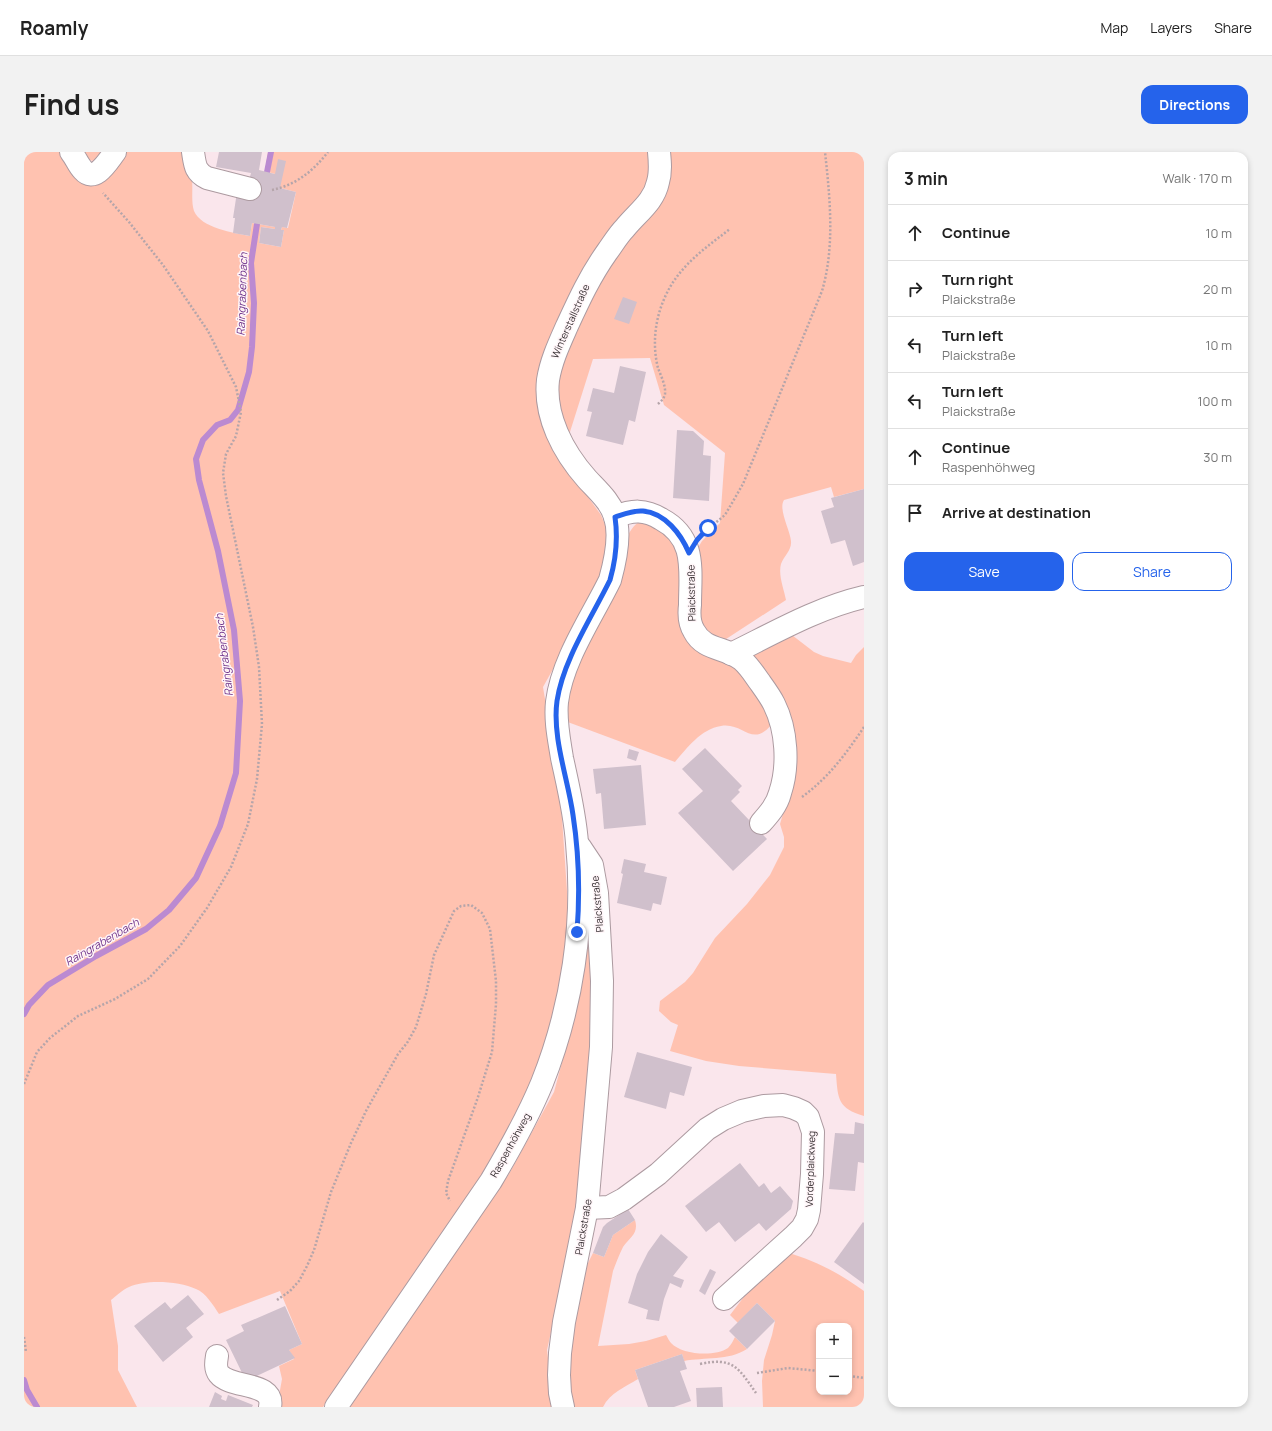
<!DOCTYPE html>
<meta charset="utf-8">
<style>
body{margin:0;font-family:Manrope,sans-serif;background:#f2f2f2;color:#222}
.controls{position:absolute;right:12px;bottom:12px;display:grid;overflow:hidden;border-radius:8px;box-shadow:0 2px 6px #0003}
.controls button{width:36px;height:36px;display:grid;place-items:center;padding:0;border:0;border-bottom:1px solid #e0e0e0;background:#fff;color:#222;font:20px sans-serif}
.stop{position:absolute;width:12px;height:12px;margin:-9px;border:3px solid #2563eb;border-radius:50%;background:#fff}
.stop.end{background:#2563eb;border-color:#fff;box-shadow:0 1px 4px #0008}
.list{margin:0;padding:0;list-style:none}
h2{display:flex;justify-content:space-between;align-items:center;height:52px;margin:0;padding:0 16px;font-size:17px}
h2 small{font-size:13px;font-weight:400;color:#767676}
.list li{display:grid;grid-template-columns:26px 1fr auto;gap:12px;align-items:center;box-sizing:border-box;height:56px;padding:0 16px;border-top:1px solid #e0e0e0}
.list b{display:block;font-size:15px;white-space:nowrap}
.list p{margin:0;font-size:13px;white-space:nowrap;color:#767676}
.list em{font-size:13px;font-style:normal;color:#767676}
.actions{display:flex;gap:8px;padding:12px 16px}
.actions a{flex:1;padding:9px 0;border:1px solid #2563eb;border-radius:12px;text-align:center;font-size:14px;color:#2563eb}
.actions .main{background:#2563eb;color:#fff}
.icon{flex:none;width:22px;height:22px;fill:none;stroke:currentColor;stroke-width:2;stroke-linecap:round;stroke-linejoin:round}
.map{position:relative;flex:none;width:840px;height:1255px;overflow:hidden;border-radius:12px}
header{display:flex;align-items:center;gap:24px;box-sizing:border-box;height:56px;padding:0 20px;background:#fff;border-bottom:1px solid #e0e0e0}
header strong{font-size:19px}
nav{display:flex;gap:22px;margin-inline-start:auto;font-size:14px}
.intro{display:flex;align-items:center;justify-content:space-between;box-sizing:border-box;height:96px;padding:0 24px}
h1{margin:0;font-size:28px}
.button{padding:10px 18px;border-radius:12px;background:#2563eb;color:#fff;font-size:14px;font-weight:700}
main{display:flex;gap:24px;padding:0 24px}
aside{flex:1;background:#fff;border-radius:12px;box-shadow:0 2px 6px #0003}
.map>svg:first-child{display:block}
.green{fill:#ffc2b0;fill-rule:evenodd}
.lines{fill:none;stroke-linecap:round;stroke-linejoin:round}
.stream{stroke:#bb8ad1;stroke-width:6}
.building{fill:#d0c0cc}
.minor-casing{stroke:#ac9aa0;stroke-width:24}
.path{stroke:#b5a5aa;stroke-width:2.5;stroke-dasharray:2 2;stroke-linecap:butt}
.minor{stroke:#fff;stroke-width:22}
.route{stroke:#2563eb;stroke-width:5}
.labels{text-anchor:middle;stroke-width:3;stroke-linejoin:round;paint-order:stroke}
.street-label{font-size:10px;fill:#383033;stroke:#fff6f9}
.water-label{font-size:11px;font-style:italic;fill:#72358b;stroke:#fff6f9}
</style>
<header>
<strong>Roamly</strong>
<nav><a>Map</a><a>Layers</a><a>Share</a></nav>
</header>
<div class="intro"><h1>Find us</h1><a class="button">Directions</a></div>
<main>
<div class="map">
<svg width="840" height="1255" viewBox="0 0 840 1255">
<rect width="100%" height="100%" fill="#fae6ec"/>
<g class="green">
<path d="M0,0H39L51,19L98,0H164C166,9 167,19 168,28C169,38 167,50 170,59C177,76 210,81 226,84L228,71L251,75V77L237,75L235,91L257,95L260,78H257L258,75L264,76L272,40L256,36L251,22L241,19L244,0H840V337L810,345L807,335L760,348C754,357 766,378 767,389C768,398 760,404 757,412C754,423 760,437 762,448L696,491L675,473L672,399L678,389L696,371L701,301L640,253L626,206L569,207L545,283L546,320L577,363L582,375L584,394L571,442L519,535L536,637L543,739V801L539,830L513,921L488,971L463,1017L394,1115L299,1255H253L258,1227L255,1214L270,1207L265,1198L278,1192L256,1139L195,1162C189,1153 182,1141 172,1137C155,1129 122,1127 105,1135C98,1138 92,1144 87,1148L94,1194V1218L113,1255H0Z"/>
<path d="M60,0H86C78,6 64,16 60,0Z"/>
<path d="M617,369H621L654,390L660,455L738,544L747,573C728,596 719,570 697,574C677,577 663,596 651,610L541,569L543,539L603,385C607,378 609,373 617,369Z"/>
<path d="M764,480L790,500L799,504L827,511L832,503L840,495V964C814,956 814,948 812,922L715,914L682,909L646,899L654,873L647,870L635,859L636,849L661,830L669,821L691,786L723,752L746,723L760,695V685L756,672L765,641L727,500Z"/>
<polygon points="568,762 569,899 549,1081 523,1198 529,1246 532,1255 320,1255 365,1187 485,1022 530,940 550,866 559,803"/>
<path d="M611,1068C615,1082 606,1085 599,1095C595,1103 592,1111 589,1119L574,1194L605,1192L622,1189L642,1183C644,1186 645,1189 647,1191C658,1203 691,1205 704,1196C707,1193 709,1189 711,1185L723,1197C704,1209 681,1205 660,1209L658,1202L611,1218L614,1227C601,1235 586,1241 579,1255H547L545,1247V1183L559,1121L569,1101L580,1105L589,1083Z"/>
<path d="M761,1100C793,1109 813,1120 840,1139V1255H739L738,1229L740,1208L748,1183L751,1169L733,1151L714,1171L706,1163L726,1137ZM795,1174H825V1240H795Z"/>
</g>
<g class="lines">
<g class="stream">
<polyline points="243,20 247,0"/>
<polyline points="0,862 5,853 24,833 72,804 122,777 145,758 172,726 196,674 212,621 216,549 210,478 194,399 175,328 172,307 179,288 193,273 206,268 214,258 225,220 228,195 230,151 227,111 233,72"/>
<polyline points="0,1228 3,1238 13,1255"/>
</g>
</g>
<g class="building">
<polygon points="195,0 238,0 235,18 251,22 254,7 262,9 256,36 272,40 263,76 258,75 257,78 260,78 257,95 235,91 237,75 251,77 251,75 228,71 226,84 209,81 211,66 209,66 213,40 224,32 227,21 192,15"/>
<polygon points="599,145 613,150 605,172 590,167"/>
<polygon points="596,214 622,220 611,270 605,268 599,293 562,284 568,260 563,259 569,236 590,241"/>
<polygon points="653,278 669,279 680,289 679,303 687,304 685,349 649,346"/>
<polygon points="840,337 840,410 829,414 821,388 807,392 797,359 810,355 807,346"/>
<polygon points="681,596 718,634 714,638 716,640 707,649 743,687 709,719 654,661 679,639 658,617"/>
<polygon points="605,597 615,600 612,609 603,606"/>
<polygon points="617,613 622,673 580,677 577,641 572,642 569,617"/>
<polygon points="600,707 622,712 620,720 643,725 637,753 629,751 627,759 593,751 599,722 597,721"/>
<polygon points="613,900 668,915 660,944 646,940 642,957 600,945"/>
<polygon points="831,970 840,972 840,1011 834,1010 831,1039 805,1037 811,981 830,982"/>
<polygon points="716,1011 735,1035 740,1031 747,1041 756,1034 769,1049 767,1057 742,1079 735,1071 711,1090 695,1070 682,1080 661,1054"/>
<polygon points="604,1057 611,1068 589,1083 580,1105 569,1101 579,1075 583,1071"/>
<polygon points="839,1070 840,1071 840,1132 810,1110"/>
<polygon points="637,1082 664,1105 649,1124 660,1128 657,1136 646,1131 640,1147 635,1169 622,1167 624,1158 604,1151 613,1122 624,1100"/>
<polygon points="686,1117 692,1120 681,1143 675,1139"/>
<polygon points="164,1143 180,1162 162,1176 169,1185 139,1210 110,1174 141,1150 147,1157"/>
<polygon points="733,1151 751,1169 723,1197 705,1179"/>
<polygon points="261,1154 278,1192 265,1198 271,1206 222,1229 202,1188 220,1179 217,1173"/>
<polygon points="658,1202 663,1217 656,1219 667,1249 650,1255 624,1255 611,1218"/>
<polygon points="698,1235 699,1255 673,1255 672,1236"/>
<polygon points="191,1240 198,1244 197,1247 202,1249 204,1243 229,1253 228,1255 185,1255"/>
</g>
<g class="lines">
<defs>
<g id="minor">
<path d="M47,0C52,6 54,13 59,18C71,32 84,9 91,0"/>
<path d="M169,0C171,13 171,20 183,26L226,37"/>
<path d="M591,365C608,358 621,357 637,367C673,386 666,419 666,453C665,461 665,471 670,479C680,499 703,495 718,508C725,514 730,522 735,529C740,536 746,544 750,552C763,578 765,614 756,641C753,653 745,662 737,671"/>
<path d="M707,502C750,481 793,456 840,445"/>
<polyline points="563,1056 585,1055 600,1047 634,1022 683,977 699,967 718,959 740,954 759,953 770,956 779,960 784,965 789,980 788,1022 785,1058 783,1067 778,1076 769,1085 700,1147"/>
<path d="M193,1204C192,1210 191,1217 195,1222C207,1237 251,1229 246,1255"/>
<path d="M312,1255L467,1029C486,997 504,965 518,931C548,856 561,771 553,691C551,662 544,634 538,606C535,587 531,569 533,550C538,508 568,465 586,428C591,410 597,383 591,365C587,350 573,338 563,327C539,300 520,264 524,228C527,209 535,192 543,174C555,148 566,124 583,100C589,92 594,83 601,76C613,61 630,50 634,30C637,20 636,10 635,0"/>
<polyline points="539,1255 536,1241 535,1223 536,1201 540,1170 563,1056 577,895 578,829 573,741 568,713 556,695"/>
</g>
</defs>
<use href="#minor" class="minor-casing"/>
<g class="path">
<path d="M248,38C272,33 289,19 304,0"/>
<path d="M634,252C637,249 640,247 641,242C642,234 637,224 634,216C628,192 631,167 641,145C654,115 681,96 706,77"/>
<path d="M680,380L701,363L719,332L798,139C811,95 806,46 801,0"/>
<path d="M778,645C804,626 822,602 840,575"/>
<polyline points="0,932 13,900 26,886 54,864 91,847 124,827 156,794 183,756 207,715 224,672 233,627 238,572 235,515 229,475 202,344 199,321 202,302 212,284 217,260 212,235 184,179 139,113 105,70 79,41"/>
<polyline points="253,1148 266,1139 275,1129 283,1114 290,1098 307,1040 327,991 342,959 374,902 383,891 392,875 402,842 410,803 430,759 437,754 447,753 458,761 466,777 472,829 472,852 468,900 454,945 424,1029 422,1041 426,1049"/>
<polyline points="0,1185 2,1200"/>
<path d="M676,1212C709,1205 714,1215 732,1241"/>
<polyline points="733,1221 764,1216 795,1219"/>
<polyline points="825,1224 840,1226"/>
</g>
<use href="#minor" class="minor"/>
</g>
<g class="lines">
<path class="route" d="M553,780C556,741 555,702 549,663C544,627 528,585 533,549C539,508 568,465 586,428C592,407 594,386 591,365C600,362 609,358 619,359C641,361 657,382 665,401L673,388L684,376"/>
</g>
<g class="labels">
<g class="street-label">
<text transform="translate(546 169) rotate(-66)" y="4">Winterstallstraße</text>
<text transform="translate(667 441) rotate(-91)" y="4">Plaickstraße</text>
<text transform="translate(573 752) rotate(-95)" y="4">Plaickstraße</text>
<text transform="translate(486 993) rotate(-61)" y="4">Raspenhöhweg</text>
<text transform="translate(786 1017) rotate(-88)" y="4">Vorderplaickweg</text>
<text transform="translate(559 1075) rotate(-80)" y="4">Plaickstraße</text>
</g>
<g class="water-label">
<text transform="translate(218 142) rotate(-88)" y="4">Raingrabenbach</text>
<text transform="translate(200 503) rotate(-97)" y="4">Raingrabenbach</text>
<text transform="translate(78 790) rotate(-30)" y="4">Raingrabenbach</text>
</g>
</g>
</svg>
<div class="controls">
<button>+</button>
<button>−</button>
</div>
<div class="stop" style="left:684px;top:376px"></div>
<div class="stop end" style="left:553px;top:780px"></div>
</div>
<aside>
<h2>3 min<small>Walk · 170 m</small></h2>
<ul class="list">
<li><svg class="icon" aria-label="ahead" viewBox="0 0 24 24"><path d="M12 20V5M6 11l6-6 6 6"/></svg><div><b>Continue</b></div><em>10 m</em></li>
<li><svg class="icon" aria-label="right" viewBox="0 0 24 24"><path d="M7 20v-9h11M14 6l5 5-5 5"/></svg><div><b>Turn right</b><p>Plaickstraße</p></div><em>20 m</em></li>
<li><svg class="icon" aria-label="left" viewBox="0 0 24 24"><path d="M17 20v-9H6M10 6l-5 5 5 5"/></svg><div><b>Turn left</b><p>Plaickstraße</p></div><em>10 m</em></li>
<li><svg class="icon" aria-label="left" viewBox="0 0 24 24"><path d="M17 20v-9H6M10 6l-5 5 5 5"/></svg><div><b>Turn left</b><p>Plaickstraße</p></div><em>100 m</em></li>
<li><svg class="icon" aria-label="ahead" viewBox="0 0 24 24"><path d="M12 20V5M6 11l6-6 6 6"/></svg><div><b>Continue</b><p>Raspenhöhweg</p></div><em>30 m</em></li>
<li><svg class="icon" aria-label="arrive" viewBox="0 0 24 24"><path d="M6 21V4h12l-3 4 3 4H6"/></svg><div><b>Arrive at destination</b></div></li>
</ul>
<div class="actions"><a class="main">Save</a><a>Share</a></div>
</aside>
</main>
